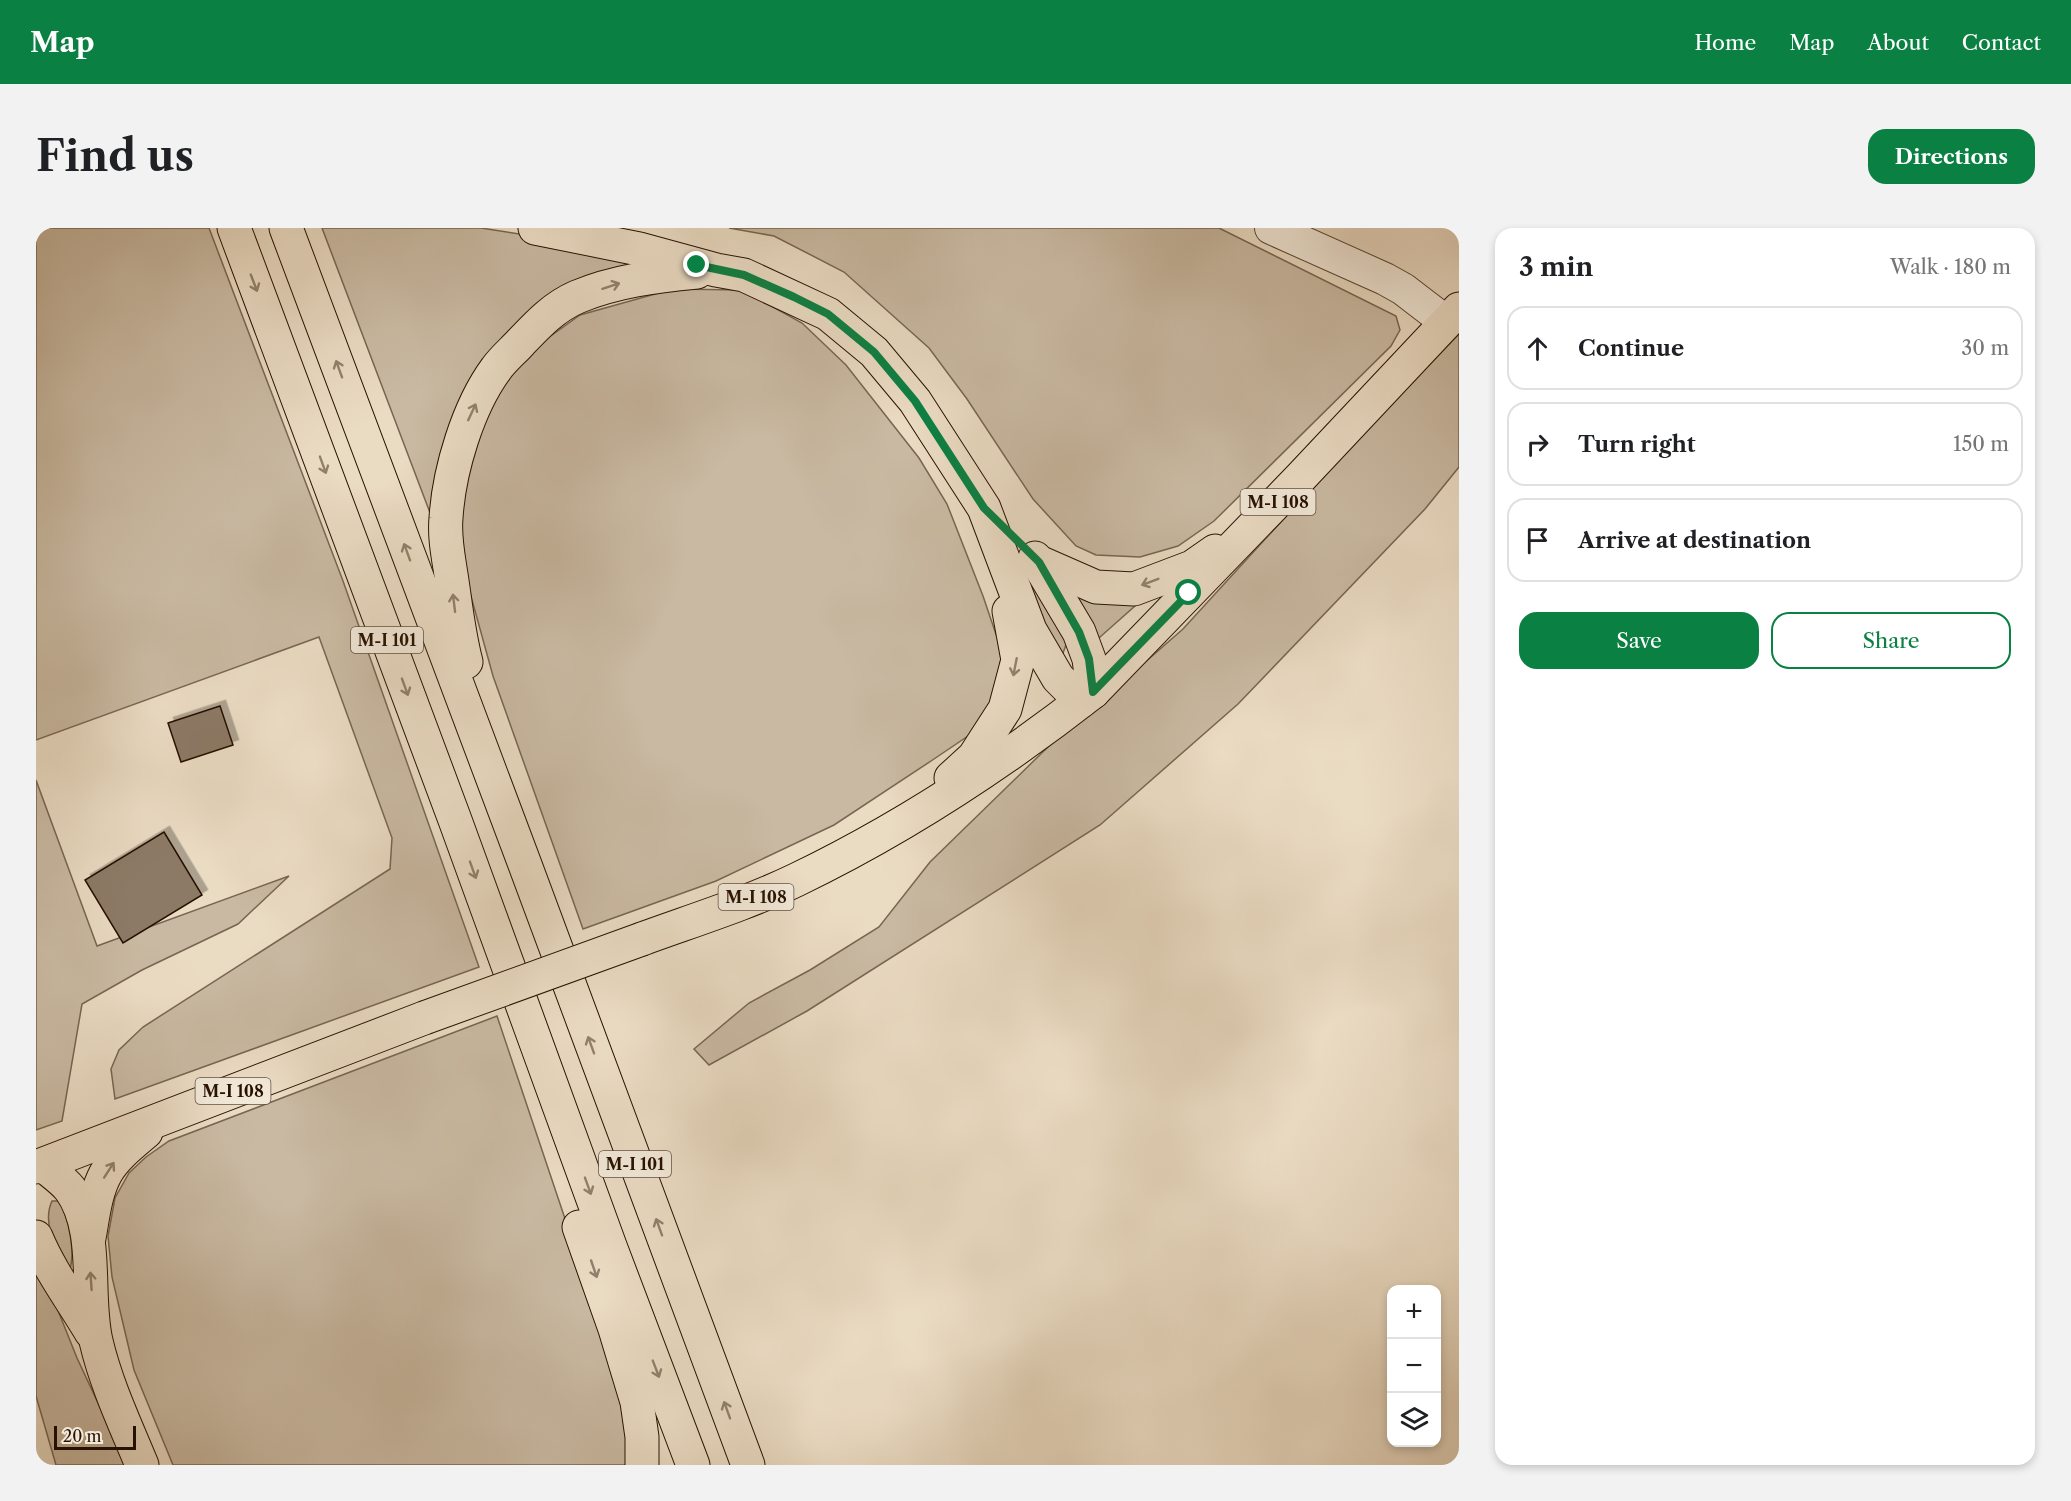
<!DOCTYPE html>
<meta charset="utf-8">
<style>
body{margin:0;font-family:"Libre Caslon Text",serif;background:#f2f2f2;color:#202124}
.controls{position:absolute;right:18px;bottom:18px;display:grid;overflow:hidden;border-radius:12px;box-shadow:0 3px 9px #0003}
.controls button{width:54px;height:54px;display:grid;place-items:center;padding:0;border:0;border-bottom:2px solid #e0e0e0;background:#fff;color:#202124;font:30px sans-serif}
.scale{position:absolute;left:18px;bottom:15px;width:82px;box-sizing:border-box;padding-left:6px;border:3px solid #271101;border-top:0;font-size:16px;line-height:21px;white-space:nowrap;color:#271101;-webkit-text-stroke:4px #f1e8d8;paint-order:stroke}
.stop{position:absolute;width:18px;height:18px;margin:-14px;border:4px solid #0b8043;border-radius:50%;background:#fff}
.stop.end{background:#0b8043;border-color:#fff;box-shadow:0 2px 6px #0008}
.list{margin:0;padding:0;list-style:none}
h2{display:flex;justify-content:space-between;align-items:center;height:78px;margin:0;padding:0 24px;font-size:26px}
h2 small{font-size:20px;font-weight:400;color:#757577}
.list li{display:grid;grid-template-columns:39px 1fr auto;gap:18px;align-items:center;box-sizing:border-box;height:84px;margin:0 12px 12px;padding:0 12px;border:2px solid #e0e0e0;border-radius:18px}
.list b{display:block;font-size:22px;white-space:nowrap}
.list em{font-size:20px;font-style:normal;color:#757577}
.actions{display:flex;gap:12px;padding:18px 24px}
.actions a{flex:1;padding:14px 0;border:2px solid #0b8043;border-radius:18px;text-align:center;font-size:21px;color:#0b8043}
.actions .main{background:#0b8043;color:#fff}
.icon{flex:none;width:33px;height:33px;fill:none;stroke:currentColor;stroke-width:2;stroke-linecap:round;stroke-linejoin:round}
.map{position:relative;flex:none;width:1423px;height:1237px;overflow:hidden;border-radius:18px}
header{display:flex;align-items:center;gap:36px;box-sizing:border-box;height:84px;padding:0 30px;background:#0b8043;color:#fff}
header strong{font-size:28px}
nav{display:flex;gap:33px;margin-inline-start:auto;font-size:21px}
.intro{display:flex;align-items:center;justify-content:space-between;box-sizing:border-box;height:144px;padding:0 36px}
h1{margin:0;font-size:42px}
.button{padding:15px 27px;border-radius:18px;background:#0b8043;color:#fff;font-size:21px;font-weight:700}
main{display:flex;gap:36px;padding:0 36px}
aside{flex:1;background:#fff;border-radius:18px;box-shadow:0 3px 9px #0003}
.map>svg:first-child{display:block}
.green{fill:#c9b9a2;stroke:#786552;stroke-width:1.5}
.building{fill:#8c7a66;stroke:#271101;stroke-width:1.5;filter:url(#shadow)}
.lines{fill:none;stroke-linecap:round;stroke-linejoin:round}
.street-casing{stroke:#584432;stroke-width:34}
.primary-casing{stroke:#271101;stroke-width:35}
.street{stroke:#f1e8d8;stroke-width:32}
.primary{stroke:#eadbc3;stroke-width:33}
.primary-bridge-casing{stroke:#271101;stroke-width:35;stroke-linecap:butt}
.primary-bridge{stroke:#eadbc3;stroke-width:33}
.oneway{stroke:#92806c}
.route{stroke:#0b8043;stroke-width:8}
.labels{text-anchor:middle;stroke-width:5;stroke-linejoin:round;paint-order:stroke}
.shield{fill:#f1e8d8;stroke:#645242;stroke-width:1.5}
.shield-label{font-size:16px;font-weight:bold;fill:#271101}
</style>
<header>
<strong>Map</strong>
<nav><a>Home</a><a>Map</a><a>About</a><a>Contact</a></nav>
</header>
<div class="intro"><h1>Find us</h1><a class="button">Directions</a></div>
<main>
<div class="map">
<svg width="1423" height="1237" viewBox="0 0 1423 1237">
<defs>
<filter id="shadow"><feDropShadow dx="5.5" dy="-5.5" stdDeviation="0" flood-color="#0004"/></filter>
</defs>
<rect width="100%" height="100%" fill="#eadbc3"/>
<filter id="stains"><feTurbulence type="fractalNoise" baseFrequency=".00333" numOctaves="4"/><feColorMatrix values="0 0 0 0 .2 0 0 0 0 .09 0 0 0 0 .02 0 0 0 .5 -.17"/></filter>
<radialGradient id="worn" r=".72"><stop offset=".6" stop-color="#630" stop-opacity="0"/><stop offset="1" stop-color="#630" stop-opacity=".3"/></radialGradient>
<g class="green">
<polygon points="0,0 173,0 307,353 443,739 79,871 75,841 83,822 107,799 354,641 356,610 283,409 0,512"/>
<polygon points="286,0 445,0 556,17 607,30 503,80 396,290"/>
<polygon points="693,0 1183,0 1360,88 1364,102 1355,118 1178,293 1142,318 1104,329 1060,327 1040,318 997,271 931,171 893,120 808,44 738,8"/>
<polygon points="637,61 706,62 766,95 810,137 883,230 911,276 947,368 966,424 959,469 935,506 898,531 798,597 680,653 547,701 457,448 423,325 425,256 453,178 491,125 544,87"/>
<polygon points="1423,106 1423,239 1389,281 1202,476 1064,597 771,783 673,837 658,821 713,775 774,742 843,699 894,634 1012,519 1147,401 1296,238"/>
<polygon points="989,351 994,354 1029,410 1030,417 1027,425 1014,412"/>
<polygon points="1030,363 1109,369 1063,410"/>
<polygon points="0,552 61,718 253,648 202,696 106,742 46,776 26,893 0,902"/>
<polygon points="461,788 561,1086 589,1176 595,1237 137,1237 98,1142 76,1049 72,1008 79,970 93,945 110,929 133,913"/>
<path d="M16,973H23C33,989 40,1027 33,1044C22,1022 5,997 16,973Z"/>
<polygon points="0,1038 11,1055 41,1130 91,1237 20,1237 0,1168"/>
</g>
<g class="building">
<polygon points="184,478 197,517 145,534 132,495"/>
<polygon points="128,604 166,667 87,715 49,652"/>
</g>
<g class="lines">
<defs>
<polyline id="street" points="1235,0 1349,51 1367,61 1410,94"/>
<g id="primary">
<polyline points="198,0 419,592 574,1018 657,1237"/>
<polyline points="250,0 488,634 712,1237"/>
<polyline points="499,0 603,21 680,42 708,47 792,86 838,124 879,173 948,280 994,402 1022,450 1045,473"/>
<polyline points="999,330 1043,404 1053,431 1057,464"/>
<polyline points="1003,334 1060,359 1098,361 1156,339 1179,323"/>
<path d="M430,434C423,407 420,380 416,353C413,332 408,311 410,290C413,242 432,179 460,141C467,131 477,123 485,114C502,96 518,79 541,69C579,53 620,48 661,44"/>
<polyline points="915,550 938,529 969,481 982,432 973,383"/>
<path d="M606,711C658,692 710,676 760,652C866,601 965,536 1057,464L1264,250L1423,81"/>
<path d="M7,937C15,944 27,952 34,961C64,1002 49,1066 60,1113C70,1156 89,1196 106,1237"/>
<polyline points="0,939 388,790"/>
<polyline points="543,999 579,1101 601,1174 606,1209 606,1237"/>
<path d="M0,1009C14,1043 36,1072 55,1104"/>
<path d="M53,1010C57,989 59,965 70,945C79,929 96,916 110,904"/>
</g>
</defs>
<use href="#street" class="street-casing"/>
<use href="#primary" class="primary-casing"/>
<use href="#street" class="street"/>
<use href="#primary" class="primary"/>
<defs>
<polyline id="primary-bridge" points="388,790 606,711"/>
</defs>
<use href="#primary-bridge" class="primary-bridge-casing"/>
<use href="#primary-bridge" class="primary-bridge"/>
</g>
<defs><path id="oneway-shaft" d="M-6 0H5M1.5-3L5.5 0L1.5 3" fill="none" stroke-width="1.6" stroke-linecap="round" stroke-linejoin="round" transform="scale(1.5)"/></defs>
<g class="oneway">
<use href="#oneway-shaft" transform="translate(218 55) rotate(69)"/>
<use href="#oneway-shaft" transform="translate(575 58) rotate(-18)"/>
<use href="#oneway-shaft" transform="translate(303 141) rotate(-110)"/>
<use href="#oneway-shaft" transform="translate(436 184) rotate(-65)"/>
<use href="#oneway-shaft" transform="translate(287 237) rotate(70)"/>
<use href="#oneway-shaft" transform="translate(371 324) rotate(-110)"/>
<use href="#oneway-shaft" transform="translate(1114 354) rotate(159)"/>
<use href="#oneway-shaft" transform="translate(418 375) rotate(-97)"/>
<use href="#oneway-shaft" transform="translate(979 439) rotate(101)"/>
<use href="#oneway-shaft" transform="translate(369 459) rotate(70)"/>
<use href="#oneway-shaft" transform="translate(437 642) rotate(70)"/>
<use href="#oneway-shaft" transform="translate(555 817) rotate(-110)"/>
<use href="#oneway-shaft" transform="translate(73 942) rotate(-57)"/>
<use href="#oneway-shaft" transform="translate(552 958) rotate(70)"/>
<use href="#oneway-shaft" transform="translate(623 999) rotate(-110)"/>
<use href="#oneway-shaft" transform="translate(558 1041) rotate(71)"/>
<use href="#oneway-shaft" transform="translate(55 1053) rotate(-94)"/>
<use href="#oneway-shaft" transform="translate(620 1141) rotate(69)"/>
<use href="#oneway-shaft" transform="translate(691 1182) rotate(-110)"/>
</g>
<g class="lines">
<polyline class="route" points="661,37 708,47 758,69 792,86 838,124 879,173 948,280 1003,334 1043,404 1053,431 1057,464 1153,365"/>
</g>
<g class="labels">
<g class="shield">
<rect x="1204.5" y="261" width="75" height="26" rx="4.5"/>
<rect x="315" y="399" width="72" height="26" rx="4.5"/>
<rect x="682.5" y="656" width="75" height="26" rx="4.5"/>
<rect x="159.5" y="850" width="75" height="26" rx="4.5"/>
<rect x="563" y="923" width="72" height="26" rx="4.5"/>
</g>
<g class="shield-label">
<text x="1242" y="280">M-I 108</text>
<text x="351" y="418">M-I 101</text>
<text x="720" y="675">M-I 108</text>
<text x="197" y="869">M-I 108</text>
<text x="599" y="942">M-I 101</text>
</g>
</g>
<rect width="100%" height="100%" filter="url(#stains)"/>
<rect width="100%" height="100%" fill="url(#worn)"/>
</svg>
<div class="controls">
<button>+</button>
<button>−</button>
<button><svg class="icon" aria-label="layers" viewBox="0 0 24 24"><path d="M12 4l9 5-9 5-9-5zM3 14l9 5 9-5"/></svg></button>
</div>
<div class="scale">20 m</div>
<div class="stop" style="left:1153px;top:365px"></div>
<div class="stop end" style="left:661px;top:37px"></div>
</div>
<aside>
<h2>3 min<small>Walk · 180 m</small></h2>
<ul class="list">
<li><svg class="icon" aria-label="ahead" viewBox="0 0 24 24"><path d="M12 20V5M6 11l6-6 6 6"/></svg><div><b>Continue</b></div><em>30 m</em></li>
<li><svg class="icon" aria-label="right" viewBox="0 0 24 24"><path d="M7 20v-9h11M14 6l5 5-5 5"/></svg><div><b>Turn right</b></div><em>150 m</em></li>
<li><svg class="icon" aria-label="arrive" viewBox="0 0 24 24"><path d="M6 21V4h12l-3 4 3 4H6"/></svg><div><b>Arrive at destination</b></div></li>
</ul>
<div class="actions"><a class="main">Save</a><a>Share</a></div>
</aside>
</main>
